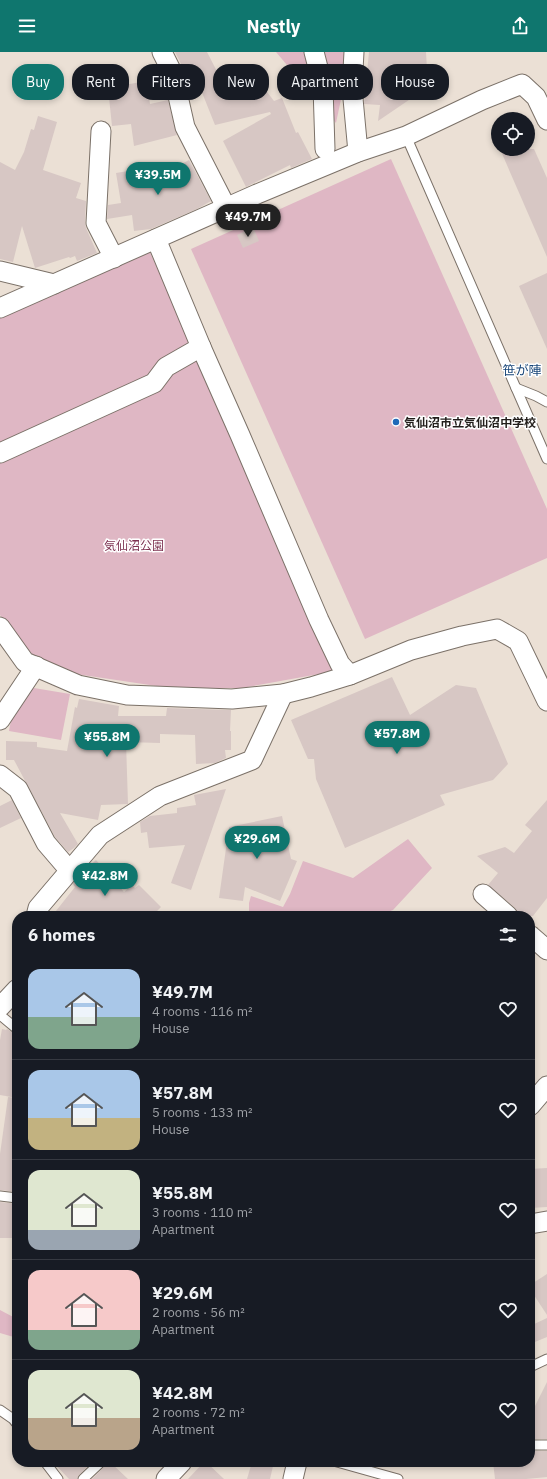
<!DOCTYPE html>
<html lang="en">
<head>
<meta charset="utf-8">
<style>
  :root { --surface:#171b24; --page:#242831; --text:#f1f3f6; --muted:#9ea1a6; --line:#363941; --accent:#0f766e }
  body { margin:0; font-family:"IBM Plex Sans","Noto Sans JP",sans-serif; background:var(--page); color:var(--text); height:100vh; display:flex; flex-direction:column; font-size:15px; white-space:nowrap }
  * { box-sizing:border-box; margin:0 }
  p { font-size:13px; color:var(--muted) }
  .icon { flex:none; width:22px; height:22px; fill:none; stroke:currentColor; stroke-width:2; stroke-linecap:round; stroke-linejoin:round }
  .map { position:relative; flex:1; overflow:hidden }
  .drawer { position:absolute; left:12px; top:859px; width:523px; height:556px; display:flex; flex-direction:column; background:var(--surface); border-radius:16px; box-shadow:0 2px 6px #0003 }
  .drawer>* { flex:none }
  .top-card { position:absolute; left:12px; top:12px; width:523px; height:36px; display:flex; gap:8px }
  .tools { position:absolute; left:491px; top:60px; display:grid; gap:8px }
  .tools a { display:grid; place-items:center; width:44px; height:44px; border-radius:50%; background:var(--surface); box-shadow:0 2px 6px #0003; font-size:20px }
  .price { position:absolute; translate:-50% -34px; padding:0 9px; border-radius:14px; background:var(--accent); color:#fff; font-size:13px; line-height:26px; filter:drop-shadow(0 1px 2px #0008) }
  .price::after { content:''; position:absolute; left:50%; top:24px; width:12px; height:9px; margin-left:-6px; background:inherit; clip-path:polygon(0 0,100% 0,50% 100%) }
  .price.selected { background:#222; color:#fff }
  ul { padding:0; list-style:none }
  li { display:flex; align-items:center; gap:12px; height:100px; padding:0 16px }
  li+li { border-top:1px solid var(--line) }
  li span { display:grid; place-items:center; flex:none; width:112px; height:80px; border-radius:12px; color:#555 }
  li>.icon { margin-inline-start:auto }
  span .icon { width:48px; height:48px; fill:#fffc; stroke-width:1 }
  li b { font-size:17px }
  h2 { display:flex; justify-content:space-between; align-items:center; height:48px; padding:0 16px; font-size:17px }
  .tag { padding:0 14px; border-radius:16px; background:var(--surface); box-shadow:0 2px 6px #0003; font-size:14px; line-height:36px }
  .tag.selected { background:var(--accent); color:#fff }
  header { display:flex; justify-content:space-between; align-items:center; height:52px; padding:0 16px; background:var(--accent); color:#fff; font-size:18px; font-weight:700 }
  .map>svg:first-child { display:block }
  .green { fill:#dfb7c4 }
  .building { fill:#d7c7c4 }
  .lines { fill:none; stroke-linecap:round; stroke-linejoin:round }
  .lane-casing { stroke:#7b7168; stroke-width:11 }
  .street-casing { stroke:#7b7168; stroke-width:21 }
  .lane { stroke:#fff; stroke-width:9 }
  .street { stroke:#fff; stroke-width:19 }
  .poi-dot { fill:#1e69b8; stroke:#fff; stroke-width:1.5 }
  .labels { text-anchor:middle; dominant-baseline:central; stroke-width:3; stroke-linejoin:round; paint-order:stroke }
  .poi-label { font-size:12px; font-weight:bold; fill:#221e1b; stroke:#fff; text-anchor:start }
  .park-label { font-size:12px; fill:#7e3352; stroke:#fff }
  .neighbourhood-label { font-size:13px; fill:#184679; stroke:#fff }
</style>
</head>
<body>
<header><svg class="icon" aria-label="menu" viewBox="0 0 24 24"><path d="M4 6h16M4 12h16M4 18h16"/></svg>Nestly<svg class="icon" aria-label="share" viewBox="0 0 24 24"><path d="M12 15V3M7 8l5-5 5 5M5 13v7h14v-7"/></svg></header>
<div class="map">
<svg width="547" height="1427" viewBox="0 0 547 1427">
  <rect width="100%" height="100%" fill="#ebe0d5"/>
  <g class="green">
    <path d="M276 0H344V33L336 71Z"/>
    <path d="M391 107 547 457V506L365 587 191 197Z"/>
    <path d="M150 200 336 619 242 636H170L76 622 29 602 0 563V266Z"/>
    <path d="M34 636 70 642 61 688 9 679C13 659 15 647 34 636Z"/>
    <path d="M408 787 432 816 393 858 377 864H249V851L251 844 283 855 290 842 303 809 353 826Z"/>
    <path d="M0 1258 17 1267V1286L0 1281Z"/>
  </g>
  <g class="building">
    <path d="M175 0H207L224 33 247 14 274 49 282 46 296 81 298 80 312 107 291 116 290 113 246 135 223 89 271 62 270 60 215 73 201 38 195 40Z"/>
    <path d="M369 0H426L428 35 378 69 380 53 364 52Z"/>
    <path d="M146 29 150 52 168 48 177 83 134 94 131 72 112 74 108 36Z"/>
    <path d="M38 64 57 70 43 118 81 131 76 146 86 149 85 170 86 176 97 201 77 209 75 204 70 206 69 205 35 216 22 174 13 210 0 207V110L15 118 24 100 31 77 34 78Z"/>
    <path d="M500 97H534L547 126V205Z"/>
    <path d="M189 108 211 149 197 157 151 177 134 179 132 163 107 167 108 153 121 151 116 121 146 116 148 130Z"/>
    <path d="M253 175 259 189 243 196 237 183Z"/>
    <path d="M547 221V297L519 234Z"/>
    <path d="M392 625 410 663 456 633 476 636 508 712 493 728 440 743 445 753 345 796 316 727 314 707H308L291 668Z"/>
    <path d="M79 647 119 654 118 664H166L167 656 231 658 230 679H231V698H225L226 706 215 711 196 712 195 683 160 682V691L126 690 128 752 101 753 98 768 60 761 78 792 74 796 68 800 55 785 14 708H6V689L37 690V695L67 699 75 655 77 656Z"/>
    <path d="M226 737 191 838 171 831 185 793 149 796 147 780 141 781 140 770 150 764 177 761V756L196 753 194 743Z"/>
    <path d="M12 748 21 766 0 776V754Z"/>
    <path d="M547 748V846L533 864H519L515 856 488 833 498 821 477 804 505 795 514 801 532 779 525 773Z"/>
    <path d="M282 764 291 807 297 809 280 849 245 835 243 849 219 846 229 775Z"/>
    <path d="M96 808 124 840 132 833 135 836 139 833 161 855 152 864H52L75 835 73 832 85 818Z"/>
    <path d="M2 977 6 978 7 977 17 983V1046L0 1043V988Z"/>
    <path d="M8 1045 17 1046V1140L0 1138V1102Z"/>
    <path d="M547 1116V1155L530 1156V1117Z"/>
    <path d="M0 1150 17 1152V1186H0Z"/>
    <path d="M547 1222V1263L530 1237V1233Z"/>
    <path d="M547 1266V1285L530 1292V1274Z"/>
    <path d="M547 1330V1387H530V1364Z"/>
    <path d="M530 1399H547V1425L526 1427H495L493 1410H530Z"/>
    <path d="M53 1410H92L79 1423 77 1427H69Z"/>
    <path d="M107 1410H110L128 1427H92L105 1414Z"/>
    <path d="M204 1410H206L224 1427H188Z"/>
    <path d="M252 1410H274L270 1427H247Z"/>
  </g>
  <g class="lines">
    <defs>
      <g id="lane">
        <path d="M406 84 547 407"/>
        <path d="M516 336 536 344 547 350"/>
        <path d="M0 963 17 977"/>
        <path d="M0 1144 17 1146"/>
        <path d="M530 1315 547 1307"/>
        <path d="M0 1358 13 1367 17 1372"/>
        <path d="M530 1393H547"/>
        <path d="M45 1410 58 1427"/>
        <path d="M337 1410 398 1427"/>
        <path d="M83 1427 101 1410"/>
      </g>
      <g id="street">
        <path d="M162 0 173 22 185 75 226 155"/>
        <path d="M314 0 323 35 325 97"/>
        <path d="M354 0 352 36 358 100"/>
        <path d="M101 79 96 171 114 206"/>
        <path d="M156 187 201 295 240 383 319 568 340 612 350 623"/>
        <path d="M0 219 54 232"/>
        <path d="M0 256 257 142 358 100 406 84 482 48 522 32 536 45 547 68"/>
        <path d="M0 401 154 331 166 315 201 295"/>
        <path d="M0 575 25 610 78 633 127 643 232 647 283 642 311 635 350 623 411 598 462 584 497 577 518 589 547 649"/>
        <path d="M0 668 36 614"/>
        <path d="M0 723 18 737 46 791 70 819"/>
        <path d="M483 842 508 864"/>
        <path d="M36 864 38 856 100 783 160 744 252 708 283 642"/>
        <path d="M530 883 547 898"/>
        <path d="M0 955 17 937"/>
        <path d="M530 1054 547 1034"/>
        <path d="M530 1172 547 1169"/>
        <path d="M166 1427 182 1410"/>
        <path d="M293 1427 297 1410"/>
      </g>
    </defs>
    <use href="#lane" class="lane-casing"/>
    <use href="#street" class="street-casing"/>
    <use href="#lane" class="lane"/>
    <use href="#street" class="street"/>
  </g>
  <circle class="poi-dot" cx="396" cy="370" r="4"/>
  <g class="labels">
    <g class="poi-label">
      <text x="404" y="370">気仙沼市立気仙沼中学校</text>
    </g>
    <g class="park-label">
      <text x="134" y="493">気仙沼公園</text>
    </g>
    <g class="neighbourhood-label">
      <text x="522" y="318">笹が陣</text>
    </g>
  </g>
</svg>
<div class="tools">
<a><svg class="icon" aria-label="locate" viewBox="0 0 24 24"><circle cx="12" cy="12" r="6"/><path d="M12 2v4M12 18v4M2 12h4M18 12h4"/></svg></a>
</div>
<b class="price" style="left:158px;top:144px">¥39.5M</b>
<b class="price selected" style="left:248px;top:186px">¥49.7M</b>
<b class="price" style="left:397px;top:703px">¥57.8M</b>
<b class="price" style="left:107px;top:706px">¥55.8M</b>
<b class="price" style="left:257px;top:808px">¥29.6M</b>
<b class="price" style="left:105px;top:845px">¥42.8M</b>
<div class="top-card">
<a class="tag selected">Buy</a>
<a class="tag">Rent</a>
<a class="tag">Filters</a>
<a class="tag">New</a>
<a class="tag">Apartment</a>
<a class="tag">House</a>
</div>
<section class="drawer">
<h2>6 homes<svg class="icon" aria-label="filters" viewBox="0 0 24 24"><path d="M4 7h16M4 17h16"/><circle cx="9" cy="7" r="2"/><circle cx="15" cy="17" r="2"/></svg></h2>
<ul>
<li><span style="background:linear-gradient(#a9c7e8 60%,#7fa58c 0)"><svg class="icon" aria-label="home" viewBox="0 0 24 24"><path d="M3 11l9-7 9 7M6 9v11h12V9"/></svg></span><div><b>¥49.7M</b><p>4 rooms · 116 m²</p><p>House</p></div><svg class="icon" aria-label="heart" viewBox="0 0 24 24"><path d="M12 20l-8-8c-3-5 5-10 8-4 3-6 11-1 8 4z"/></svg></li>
<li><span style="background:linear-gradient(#a9c7e8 60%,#c2b280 0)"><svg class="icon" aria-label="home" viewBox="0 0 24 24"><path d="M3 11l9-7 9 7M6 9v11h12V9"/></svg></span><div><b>¥57.8M</b><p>5 rooms · 133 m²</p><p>House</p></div><svg class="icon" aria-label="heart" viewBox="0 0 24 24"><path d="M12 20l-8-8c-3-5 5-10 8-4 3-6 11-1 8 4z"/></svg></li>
<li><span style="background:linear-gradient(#dfe7d0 75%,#9aa5b1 0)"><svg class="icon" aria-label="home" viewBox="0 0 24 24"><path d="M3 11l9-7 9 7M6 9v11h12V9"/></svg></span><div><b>¥55.8M</b><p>3 rooms · 110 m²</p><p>Apartment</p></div><svg class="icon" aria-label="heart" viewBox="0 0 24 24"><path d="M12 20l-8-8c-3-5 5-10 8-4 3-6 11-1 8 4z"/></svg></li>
<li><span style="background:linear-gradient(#f6c9c9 75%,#7fa58c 0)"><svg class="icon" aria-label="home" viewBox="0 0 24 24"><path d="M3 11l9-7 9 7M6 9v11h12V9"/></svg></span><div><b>¥29.6M</b><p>2 rooms · 56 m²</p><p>Apartment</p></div><svg class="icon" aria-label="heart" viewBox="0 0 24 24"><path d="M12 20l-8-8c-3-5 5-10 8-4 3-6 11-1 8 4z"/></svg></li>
<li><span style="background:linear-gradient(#dfe7d0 60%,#b9a48a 0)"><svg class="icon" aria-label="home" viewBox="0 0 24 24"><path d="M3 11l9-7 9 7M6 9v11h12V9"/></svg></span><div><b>¥42.8M</b><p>2 rooms · 72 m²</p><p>Apartment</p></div><svg class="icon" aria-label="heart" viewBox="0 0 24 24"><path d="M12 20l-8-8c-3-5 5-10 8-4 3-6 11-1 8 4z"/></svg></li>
</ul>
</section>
</div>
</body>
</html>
